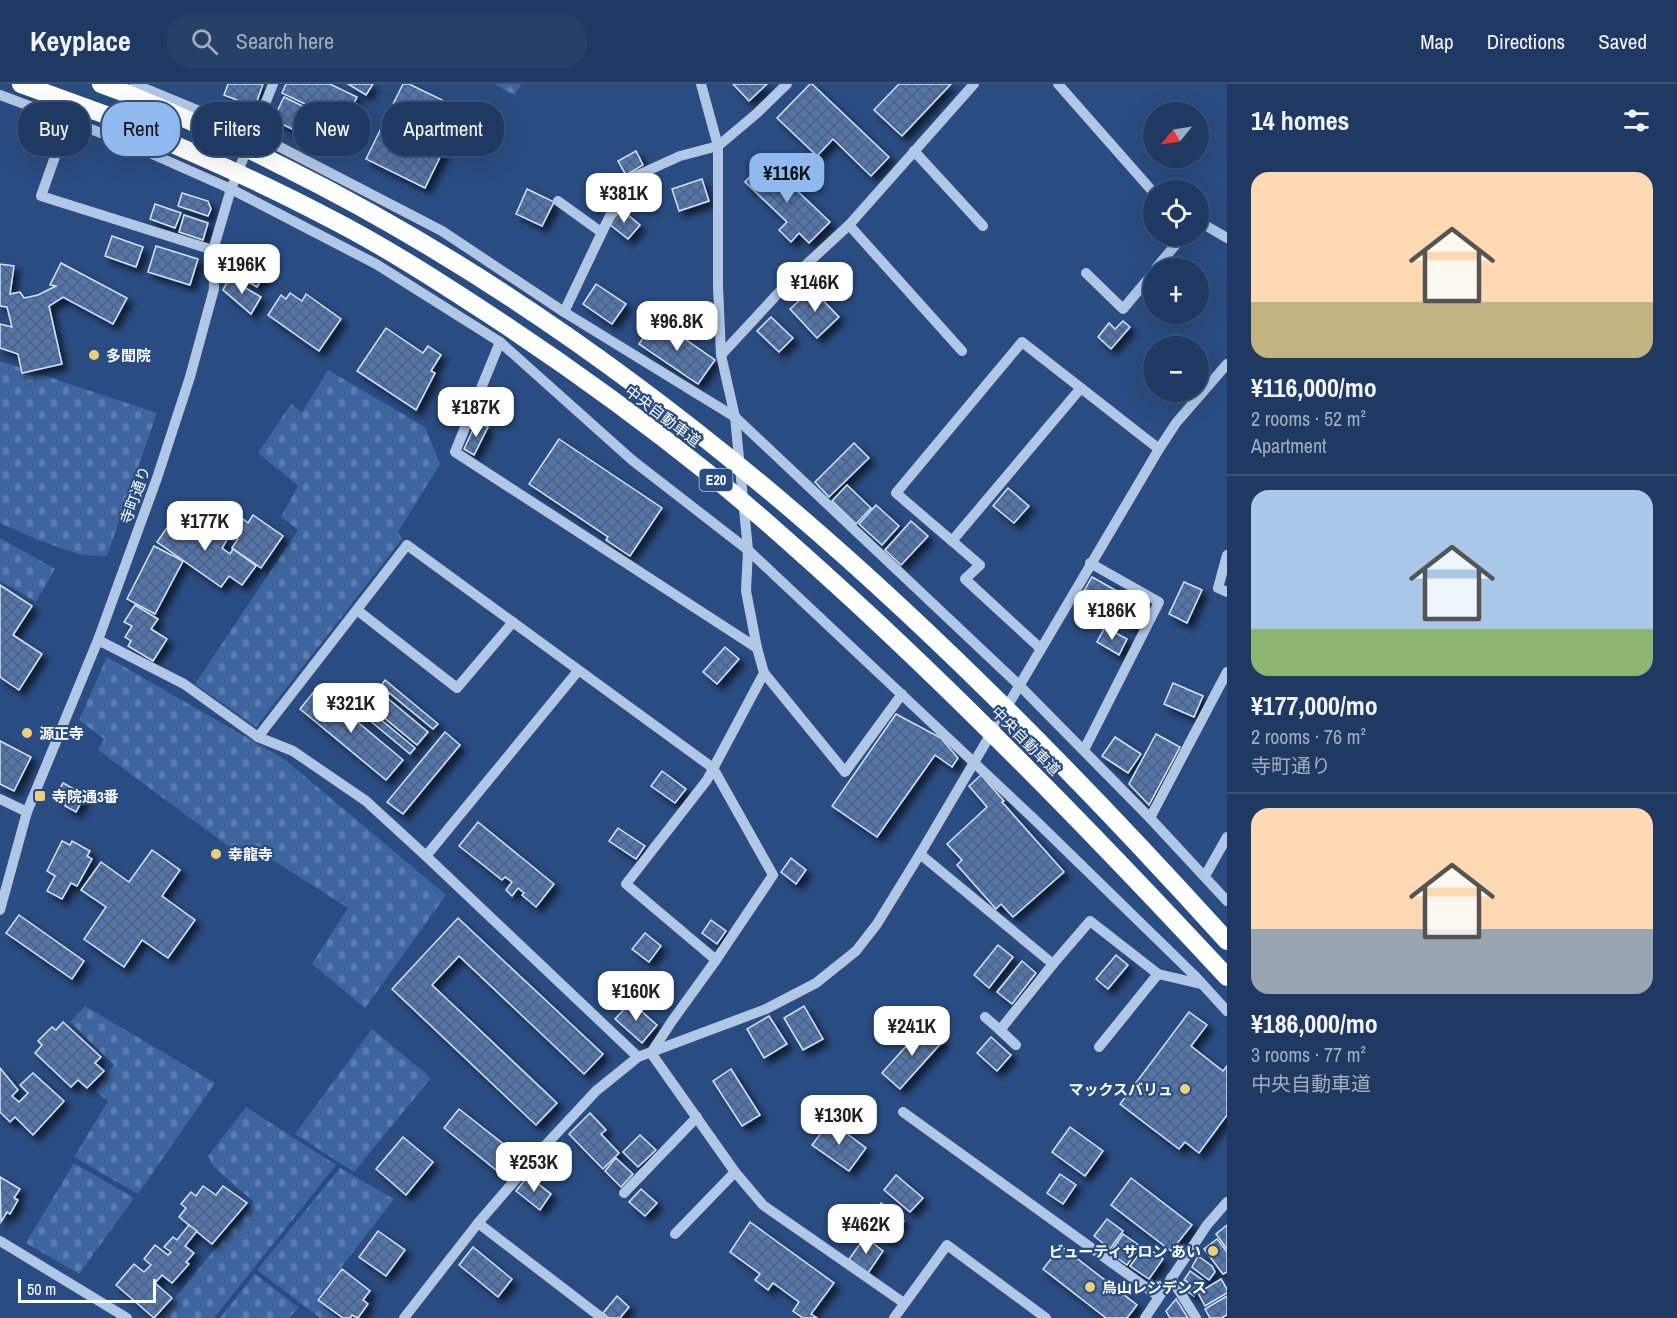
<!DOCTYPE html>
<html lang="en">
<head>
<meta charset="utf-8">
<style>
  :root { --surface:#1f3962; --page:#274068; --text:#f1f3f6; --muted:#a1acbe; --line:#3c5377; --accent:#90b9f0 }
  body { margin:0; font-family:"Archivo Narrow","Noto Sans JP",sans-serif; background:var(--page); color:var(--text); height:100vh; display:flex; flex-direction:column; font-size:22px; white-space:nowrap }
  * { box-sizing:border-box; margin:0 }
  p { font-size:20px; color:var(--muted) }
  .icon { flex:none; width:33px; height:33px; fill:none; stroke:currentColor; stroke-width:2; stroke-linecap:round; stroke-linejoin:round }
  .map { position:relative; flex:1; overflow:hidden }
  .panel { display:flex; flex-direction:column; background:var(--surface); width:450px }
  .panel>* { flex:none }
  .top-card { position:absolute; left:18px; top:18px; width:570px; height:54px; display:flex; gap:12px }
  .needle { width:39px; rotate:240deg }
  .fabs { position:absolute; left:1143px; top:18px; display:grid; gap:12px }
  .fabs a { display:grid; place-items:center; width:66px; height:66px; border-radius:50%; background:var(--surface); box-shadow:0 6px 24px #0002,0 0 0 2px var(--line); font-size:30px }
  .scale { position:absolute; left:18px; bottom:15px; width:138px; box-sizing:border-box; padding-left:6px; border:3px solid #fff; border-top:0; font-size:16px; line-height:21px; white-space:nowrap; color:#fff; -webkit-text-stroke:4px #294c82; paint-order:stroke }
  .price { position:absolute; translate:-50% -51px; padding:0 14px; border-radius:12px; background:#fff; color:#222; font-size:20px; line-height:39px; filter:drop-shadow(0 2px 3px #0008) }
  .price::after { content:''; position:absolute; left:50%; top:36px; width:18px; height:14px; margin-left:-9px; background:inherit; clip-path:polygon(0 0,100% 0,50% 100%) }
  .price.active { background:var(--accent); color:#111 }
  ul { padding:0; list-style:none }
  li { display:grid; align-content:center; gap:12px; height:318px; padding:0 24px }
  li+li { border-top:2px solid var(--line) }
  li span { display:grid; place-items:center; height:186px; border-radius:18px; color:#555 }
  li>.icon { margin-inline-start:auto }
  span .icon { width:108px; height:108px; fill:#fffc; stroke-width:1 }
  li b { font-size:26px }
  h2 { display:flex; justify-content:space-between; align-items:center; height:72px; padding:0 24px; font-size:26px }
  .chip { padding:0 21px; border-radius:24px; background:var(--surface); box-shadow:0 6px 24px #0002,0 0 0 2px var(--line); font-size:21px; line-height:54px }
  .chip.active { background:var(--accent); color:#111 }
  header { display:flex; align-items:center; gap:36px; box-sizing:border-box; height:84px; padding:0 30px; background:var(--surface); border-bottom:2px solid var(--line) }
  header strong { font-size:28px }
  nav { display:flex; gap:33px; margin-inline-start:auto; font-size:21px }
  .search { width:420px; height:54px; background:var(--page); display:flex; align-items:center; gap:15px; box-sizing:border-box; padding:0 21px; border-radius:24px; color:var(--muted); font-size:22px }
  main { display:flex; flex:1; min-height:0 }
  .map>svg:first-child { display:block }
  .cemetery { fill:url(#cemetery-stones) }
  .building { fill:url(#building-cross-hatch); stroke:#d5e2f5; stroke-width:1.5; filter:url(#shadow) }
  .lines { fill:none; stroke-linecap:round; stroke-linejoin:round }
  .minor { stroke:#b2c7e6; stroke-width:10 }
  .highway { stroke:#fff; stroke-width:18 }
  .highway-bridge { stroke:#fff; stroke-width:18 }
  .poi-dot { fill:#edd179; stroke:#294c82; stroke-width:2 }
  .labels { text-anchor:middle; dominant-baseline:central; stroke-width:4.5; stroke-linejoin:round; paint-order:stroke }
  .shield { fill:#294c82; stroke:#bfc9da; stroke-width:1.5 }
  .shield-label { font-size:14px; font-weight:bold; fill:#fff }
  .poi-label { font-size:15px; font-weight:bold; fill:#fff; stroke:#294c82; text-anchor:start }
  .street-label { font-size:15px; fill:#fff; stroke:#294c82 }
</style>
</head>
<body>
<header>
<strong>Keyplace</strong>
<div class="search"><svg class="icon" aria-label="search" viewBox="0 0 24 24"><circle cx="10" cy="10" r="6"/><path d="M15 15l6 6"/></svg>Search here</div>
<nav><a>Map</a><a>Directions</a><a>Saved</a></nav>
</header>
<main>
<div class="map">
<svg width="1227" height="1234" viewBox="0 0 1227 1234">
  <defs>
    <pattern id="cemetery-stones" width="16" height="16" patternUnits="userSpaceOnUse" patternTransform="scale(1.5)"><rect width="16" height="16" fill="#3e659f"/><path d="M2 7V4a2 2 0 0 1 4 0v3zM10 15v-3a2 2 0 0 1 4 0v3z" fill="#5b7cad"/></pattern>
    <pattern id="building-cross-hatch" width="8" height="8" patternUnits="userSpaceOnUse" patternTransform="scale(1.5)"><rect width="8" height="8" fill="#5275aa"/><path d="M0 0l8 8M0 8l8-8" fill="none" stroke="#4f607b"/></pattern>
    <filter id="shadow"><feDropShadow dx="5.5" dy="5.5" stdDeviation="3" flood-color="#0009"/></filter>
  </defs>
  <rect width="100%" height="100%" fill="#294c82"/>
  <g class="cemetery">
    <path d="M494 0H521L515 11Z"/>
    <path d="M0 277 157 329 107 472 81 471 38 456 0 439Z"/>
    <path d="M328 286 425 343 440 380 398 448 402 455 256 643 195 600 298 446 281 433 298 402 258 369 291 320 302 328Z"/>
    <path d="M0 454 55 485 36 518 0 497Z"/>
    <path d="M107 573 284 675 446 811 365 924 312 880 348 824 254 764 247 776 98 666 104 655 79 636Z"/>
    <path d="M85 922 215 999 138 1110 74 1073 108 1017 95 1007 114 981 70 938Z"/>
    <path d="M372 945 431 994 354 1088 295 1050Z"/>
    <path d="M246 1023 336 1081 214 1234H158L254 1118 214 1083 208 1072Z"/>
    <path d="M74 1079 134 1114 79 1190 26 1159Z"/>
    <path d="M340 1084 394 1115 316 1216 338 1234H320L257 1186Z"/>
    <path d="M255 1190 298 1223 290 1234H220Z"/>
  </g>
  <g class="building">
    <path d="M228 0H263L255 23 224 11Z"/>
    <path d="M286 0H330L357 13 344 39 282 9Z"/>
    <path d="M348 0H373L366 11Z"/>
    <path d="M403 0H409L463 26 425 104 366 75Z"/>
    <path d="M733 0H767L749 17Z"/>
    <path d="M810 0H812L889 73 871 92 833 55 817 72 777 34Z"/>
    <path d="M899 0H951L902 52 874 26Z"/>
    <path d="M284 13 337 39 326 61 273 36Z"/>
    <path d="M636 67 643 81 626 91 618 77Z"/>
    <path d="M765 76 830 138 809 159 799 149 791 158 779 146 787 138 745 98Z"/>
    <path d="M702 95 709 117 679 127 672 105Z"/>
    <path d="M527 105 554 118 542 142 516 130Z"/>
    <path d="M182 109 208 117 211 125 208 132 178 122Z"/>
    <path d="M155 120 181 129 175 144 150 135Z"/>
    <path d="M621 125 640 141 628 155 609 140Z"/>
    <path d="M184 131 208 139 203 156 179 148Z"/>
    <path d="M112 152 143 163 136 183 105 172Z"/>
    <path d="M156 162 198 175 190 201 148 188Z"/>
    <path d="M235 169 267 187 257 203 226 185Z"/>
    <path d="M61 179 127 214 113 240 63 213 49 222 62 280 22 289 18 270 0 264V240L12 243 7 223 0 222V180L14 182 10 210 20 208 24 214 38 211 56 202 50 201Z"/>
    <path d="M229 194 261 213 251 230 223 206Z"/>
    <path d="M596 200 626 220 612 240 583 220Z"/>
    <path d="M812 205 839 233 817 254 790 225Z"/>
    <path d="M290 209 302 217 306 210 341 235 319 267 268 231 281 211 286 215Z"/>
    <path d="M771 233 793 254 779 268 757 247Z"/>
    <path d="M656 235 715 276 698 300 639 260Z"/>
    <path d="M1123 237 1130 243 1111 265 1098 253 1109 239 1115 245Z"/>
    <path d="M386 244 423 269 428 262 441 271 431 287 435 289 416 326 357 287Z"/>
    <path d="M477 337 488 343 474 371 464 365Z"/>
    <path d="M559 355 662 424 630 472 606 456 608 453 529 400Z"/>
    <path d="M854 359 869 374 829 413 815 398Z"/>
    <path d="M847 401 871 424 856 440 832 417Z"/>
    <path d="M1008 404 1029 422 1014 439 993 422Z"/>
    <path d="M876 421 899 442 882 461 859 440Z"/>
    <path d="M178 428 196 440 193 444 208 454 213 446 227 456 222 464 230 470 233 465 256 482 242 501 229 492 221 503 157 458Z"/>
    <path d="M253 431 283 452 261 484 232 464 238 455 232 451 243 435 248 439Z"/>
    <path d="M911 437 928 452 901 481 885 466Z"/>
    <path d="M154 462 183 477 155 530 127 515Z"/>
    <path d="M1092 493 1117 507 1106 528 1080 514Z"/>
    <path d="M1184 498 1202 506 1187 539 1169 530Z"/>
    <path d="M0 501 32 522 13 551 42 570 19 606 0 593Z"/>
    <path d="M1121 508 1146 522 1135 544 1109 530Z"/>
    <path d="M135 521 158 535 151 545 167 555 153 577 128 562 131 557 125 553 132 542 124 538Z"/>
    <path d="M1105 543 1127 555 1119 571 1097 558Z"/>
    <path d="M725 563 739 575 717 600 703 588Z"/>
    <path d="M385 596 438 640 433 645 381 602Z"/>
    <path d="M1173 599 1203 612 1194 633 1164 620Z"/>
    <path d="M317 604 403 676 386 696 300 625Z"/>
    <path d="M380 608 428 648 417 661 370 622Z"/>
    <path d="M361 619 415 664 410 670 356 625Z"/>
    <path d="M896 630 941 654 958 674 952 683 935 671 877 753 832 722Z"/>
    <path d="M445 648 460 661 403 730 387 718Z"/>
    <path d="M1156 650 1180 663 1149 721 1129 700Z"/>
    <path d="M1115 653 1141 670 1128 689 1102 672Z"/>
    <path d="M0 657 31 673 14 707 0 700Z"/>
    <path d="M662 687 686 705 675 719 651 702Z"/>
    <path d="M981 691 1004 717 1002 718 1064 788 1013 833 1001 820 996 825 957 781 962 776 947 760 987 723 969 702Z"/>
    <path d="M63 699 85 711 76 728 65 722 67 718 56 712Z"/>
    <path d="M478 738 554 800 536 823 522 811 524 809 518 804 512 812 506 806 512 798 505 793 502 796 459 762Z"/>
    <path d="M618 744 645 762 636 775 609 757Z"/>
    <path d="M62 757 70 761 72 757 90 767 87 772 92 775 77 802 71 799 62 815 47 807 55 792 47 787Z"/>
    <path d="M152 766 180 786 162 812 195 836 168 874 142 856 124 883 84 855 106 823 81 806 101 778 129 798Z"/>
    <path d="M791 774 806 786 796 800 781 788Z"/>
    <path d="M19 831 84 877 72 895 6 849Z"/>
    <path d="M458 834 603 970 584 990 459 872 432 901 557 1019 536 1041 392 905Z"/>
    <path d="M711 836 726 847 717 860 702 849Z"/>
    <path d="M645 849 661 862 649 878 632 865Z"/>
    <path d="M998 861 1013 873 989 904 974 891Z"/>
    <path d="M1116 871 1128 881 1108 905 1096 895Z"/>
    <path d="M1022 877 1036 889 1012 920 997 908Z"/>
    <path d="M631 918 657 941 642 959 615 935Z"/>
    <path d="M804 922 823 955 803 966 784 934Z"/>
    <path d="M1189 928 1207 941 1191 962 1223 987 1227 982V1031L1199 1069 1185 1058 1179 1065 1120 1020Z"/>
    <path d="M769 932 787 960 764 974 747 945Z"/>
    <path d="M63 938 101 973 95 979 104 987 87 1004 78 996 71 1003 35 969 42 961 38 957 52 943 56 946Z"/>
    <path d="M925 941 943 957 900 1005 882 989Z"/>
    <path d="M991 953 1011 971 997 987 977 969Z"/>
    <path d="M0 984 18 1006 12 1012 19 1018 28 1009 20 1001 33 989 64 1017 33 1051 15 1033 10 1038 0 1028Z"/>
    <path d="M731 985 760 1031 742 1042 713 997Z"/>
    <path d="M459 1025 511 1066 496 1086 444 1044Z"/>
    <path d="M590 1029 606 1046 601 1050 619 1069 603 1085 569 1050Z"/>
    <path d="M830 1037 866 1064 849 1087 812 1061Z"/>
    <path d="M1070 1043 1103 1067 1085 1092 1052 1068Z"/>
    <path d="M640 1051 656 1066 638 1083 623 1068Z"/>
    <path d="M403 1053 433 1078 406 1111 376 1085Z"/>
    <path d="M616 1074 633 1090 621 1103 605 1087Z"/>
    <path d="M1060 1090 1076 1101 1063 1120 1047 1109Z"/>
    <path d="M896 1091 923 1114 910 1128 884 1106Z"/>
    <path d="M528 1092 551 1110 540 1126 516 1107Z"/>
    <path d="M0 1093 20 1105 14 1114 18 1116 10 1130 7 1128 1 1138Z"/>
    <path d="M1131 1094 1192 1141 1171 1167 1111 1121Z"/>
    <path d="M203 1102 216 1111 223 1102 247 1119 212 1160 179 1133 186 1124 181 1120 191 1108 196 1112Z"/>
    <path d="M641 1105 657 1119 645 1132 629 1118Z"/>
    <path d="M881 1119 904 1137 889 1158 866 1140Z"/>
    <path d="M1107 1135 1123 1147 1110 1165 1094 1152Z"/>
    <path d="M750 1138 834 1199 811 1230 817 1234H803L793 1227 799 1218 773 1199 768 1206 755 1196 760 1190 730 1168Z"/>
    <path d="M189 1141 197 1147 185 1162 194 1169 186 1178 189 1180 172 1199 162 1191 155 1199 172 1214 154 1234 116 1201 134 1180 144 1188 151 1181 144 1175 155 1161 168 1171 171 1168 164 1163 173 1153 177 1156Z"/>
    <path d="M1227 1141V1165L1216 1150Z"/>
    <path d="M378 1147 405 1166 386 1192 359 1173Z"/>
    <path d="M1123 1150 1140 1162 1127 1181 1110 1169Z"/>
    <path d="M865 1153 883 1167 868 1189 849 1175Z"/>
    <path d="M1217 1155 1227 1168V1188L1223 1190 1204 1165Z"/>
    <path d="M1061 1162 1137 1221 1127 1234H1106L1043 1185Z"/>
    <path d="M1145 1162 1163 1175 1149 1195 1130 1182Z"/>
    <path d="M473 1163 512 1195 498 1213 459 1181Z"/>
    <path d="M1198 1172 1212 1182 1215 1188 1209 1196 1192 1183Z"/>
    <path d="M342 1185 370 1207 363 1216 368 1220 358 1234 352 1231 350 1234H343L318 1216Z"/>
    <path d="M1190 1187 1204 1197 1194 1212 1184 1205 1189 1199 1184 1196Z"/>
    <path d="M1221 1195 1227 1205V1209L1205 1222 1198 1209Z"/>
    <path d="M617 1212 629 1223 620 1234H609L603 1229Z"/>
    <path d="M1227 1212V1231L1221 1234H1210L1205 1225Z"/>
    <path d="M1176 1215 1188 1234H1170L1166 1227Z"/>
  </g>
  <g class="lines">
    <g class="minor">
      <path d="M134 0 253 49 442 147 564 228 735 333 1019 601 1150 734 1227 817"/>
      <path d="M701 0 718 62V202L721 271 735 333 748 466 746 507 757 564 764 589 707 696 626 800 716 876"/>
      <path d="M1058 0 1154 109"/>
      <path d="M0 11 125 58 231 105 376 180 500 258 632 376 748 466 1034 735 1194 891 1227 927"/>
      <path d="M68 36 41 112 213 166"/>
      <path d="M914 67 983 142"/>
      <path d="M558 117 601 148"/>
      <path d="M1198 137 1227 154"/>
      <path d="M849 141 962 267"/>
      <path d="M1156 184 1183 152"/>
      <path d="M1086 189 1123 225 1154 188"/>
      <path d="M564 228 627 96 680 72 718 62 756 30 787 0"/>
      <path d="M500 258 455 368 757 564"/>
      <path d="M721 271 796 190 849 141 974 0"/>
      <path d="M952 457 1081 304"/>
      <path d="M1227 471 1218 504 1227 508"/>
      <path d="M357 526 457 604 513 538"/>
      <path d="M98 556 184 600 258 653 293 667 366 717 426 772 638 973"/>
      <path d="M1040 564 965 495 980 481 896 409 1022 258 1159 365"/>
      <path d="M764 589 845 688 902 610"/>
      <path d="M258 653 407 461 713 684 773 791 716 876 672 937 651 969 735 1088 763 1121 904 1219"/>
      <path d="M1084 666 1159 518 1090 479"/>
      <path d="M0 715 27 728"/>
      <path d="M1150 734 1227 588"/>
      <path d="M920 770 1053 880 1090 837 1158 890 1201 900"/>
      <path d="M426 772 578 587"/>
      <path d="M1205 792 1227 753"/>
      <path d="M0 826 27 728 98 556 157 394 190 293 214 205 213 166 231 105 273 0"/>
      <path d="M985 933 1000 946"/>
      <path d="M1016 961 1000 946 1053 880"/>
      <path d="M1099 963 1158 890"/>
      <path d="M903 1028 1158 1212"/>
      <path d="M624 1109 697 1033"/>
      <path d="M478 1139 602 1234"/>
      <path d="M675 1150 735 1088"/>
      <path d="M0 1157 127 1234"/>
      <path d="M1171 1194 1196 1234"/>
      <path d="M404 1234 478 1139 542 1065 596 1007 638 973 766 925 816 899 856 867 877 840 920 770 1159 365 1176 339 1227 280"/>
      <path d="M894 1234 947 1161 1046 1234"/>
      <path d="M1145 1234 1207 1141 1227 1118"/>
    </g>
    <path class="highway" d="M21 0 106 31"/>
    <g class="highway-bridge">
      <path d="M101 0C163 22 224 53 284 83 652 266 953 554 1227 857"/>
      <path d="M106 31C180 63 255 95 327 133 382 161 435 195 487 229 565 280 641 335 713 393 765 435 815 481 864 526 990 643 1110 767 1227 893"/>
    </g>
  </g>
  <g class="poi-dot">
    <circle cx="94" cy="271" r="6"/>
    <circle cx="27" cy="649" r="6"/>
    <rect x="34" y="706" width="12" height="12" rx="3"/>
    <circle cx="216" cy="770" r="6"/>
    <circle cx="1185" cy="1005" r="6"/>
    <circle cx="1213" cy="1167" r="6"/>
    <circle cx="1090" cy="1203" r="6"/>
  </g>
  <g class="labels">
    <rect class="shield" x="699.5" y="385" width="33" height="22" rx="4.5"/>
    <g class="shield-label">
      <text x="716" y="396">E20</text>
    </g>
    <g class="poi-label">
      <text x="106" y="271">多聞院</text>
      <text x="39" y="649">源正寺</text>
      <text x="52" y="712">寺院通3番</text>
      <text x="228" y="770">幸龍寺</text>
      <text x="1173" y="1005" text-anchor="end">マックスバリュ</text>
      <text x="1201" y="1167" text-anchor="end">ビューティサロン あい</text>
      <text x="1102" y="1203">烏山レジデンス</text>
    </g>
    <g class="street-label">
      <text transform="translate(663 332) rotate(37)">中央自動車道</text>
      <text transform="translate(135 411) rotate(-70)">寺町通り</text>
      <text transform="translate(1026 657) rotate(45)">中央自動車道</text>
    </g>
  </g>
</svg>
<div class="fabs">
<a><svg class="needle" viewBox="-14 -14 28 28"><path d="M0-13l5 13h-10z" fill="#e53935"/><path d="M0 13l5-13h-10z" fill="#a1acbe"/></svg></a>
<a><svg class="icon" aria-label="locate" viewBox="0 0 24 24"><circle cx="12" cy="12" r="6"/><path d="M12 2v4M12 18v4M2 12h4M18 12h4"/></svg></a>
<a>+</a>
<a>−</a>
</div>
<div class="scale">50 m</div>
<b class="price active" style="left:787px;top:120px">¥116K</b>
<b class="price" style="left:624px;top:140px">¥381K</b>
<b class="price" style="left:242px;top:211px">¥196K</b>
<b class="price" style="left:815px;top:229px">¥146K</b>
<b class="price" style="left:677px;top:268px">¥96.8K</b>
<b class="price" style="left:476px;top:354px">¥187K</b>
<b class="price" style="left:205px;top:468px">¥177K</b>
<b class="price" style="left:1112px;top:557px">¥186K</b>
<b class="price" style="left:351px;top:650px">¥321K</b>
<b class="price" style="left:636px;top:938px">¥160K</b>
<b class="price" style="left:912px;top:973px">¥241K</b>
<b class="price" style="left:839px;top:1062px">¥130K</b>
<b class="price" style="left:534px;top:1109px">¥253K</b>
<b class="price" style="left:866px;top:1171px">¥462K</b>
<div class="top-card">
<a class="chip">Buy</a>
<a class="chip active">Rent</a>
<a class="chip">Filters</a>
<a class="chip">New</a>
<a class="chip">Apartment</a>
</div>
</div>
<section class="panel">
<h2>14 homes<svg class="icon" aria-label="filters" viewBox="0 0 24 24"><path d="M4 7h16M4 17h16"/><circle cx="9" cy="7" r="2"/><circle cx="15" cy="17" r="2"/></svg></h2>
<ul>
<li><span style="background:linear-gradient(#ffd9b3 70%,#c2b280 0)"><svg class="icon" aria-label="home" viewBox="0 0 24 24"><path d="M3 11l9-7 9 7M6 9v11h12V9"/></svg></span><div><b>¥116,000/mo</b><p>2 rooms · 52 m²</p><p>Apartment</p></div></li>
<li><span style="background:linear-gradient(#a9c7e8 75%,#8fb573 0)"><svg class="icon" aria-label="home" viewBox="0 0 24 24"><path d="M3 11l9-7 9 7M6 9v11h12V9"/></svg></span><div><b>¥177,000/mo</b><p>2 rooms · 76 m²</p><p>寺町通り</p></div></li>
<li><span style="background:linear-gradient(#ffd9b3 65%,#9aa5b1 0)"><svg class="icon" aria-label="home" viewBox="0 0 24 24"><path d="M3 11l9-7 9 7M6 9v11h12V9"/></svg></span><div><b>¥186,000/mo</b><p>3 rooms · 77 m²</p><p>中央自動車道</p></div></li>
</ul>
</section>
</main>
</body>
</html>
